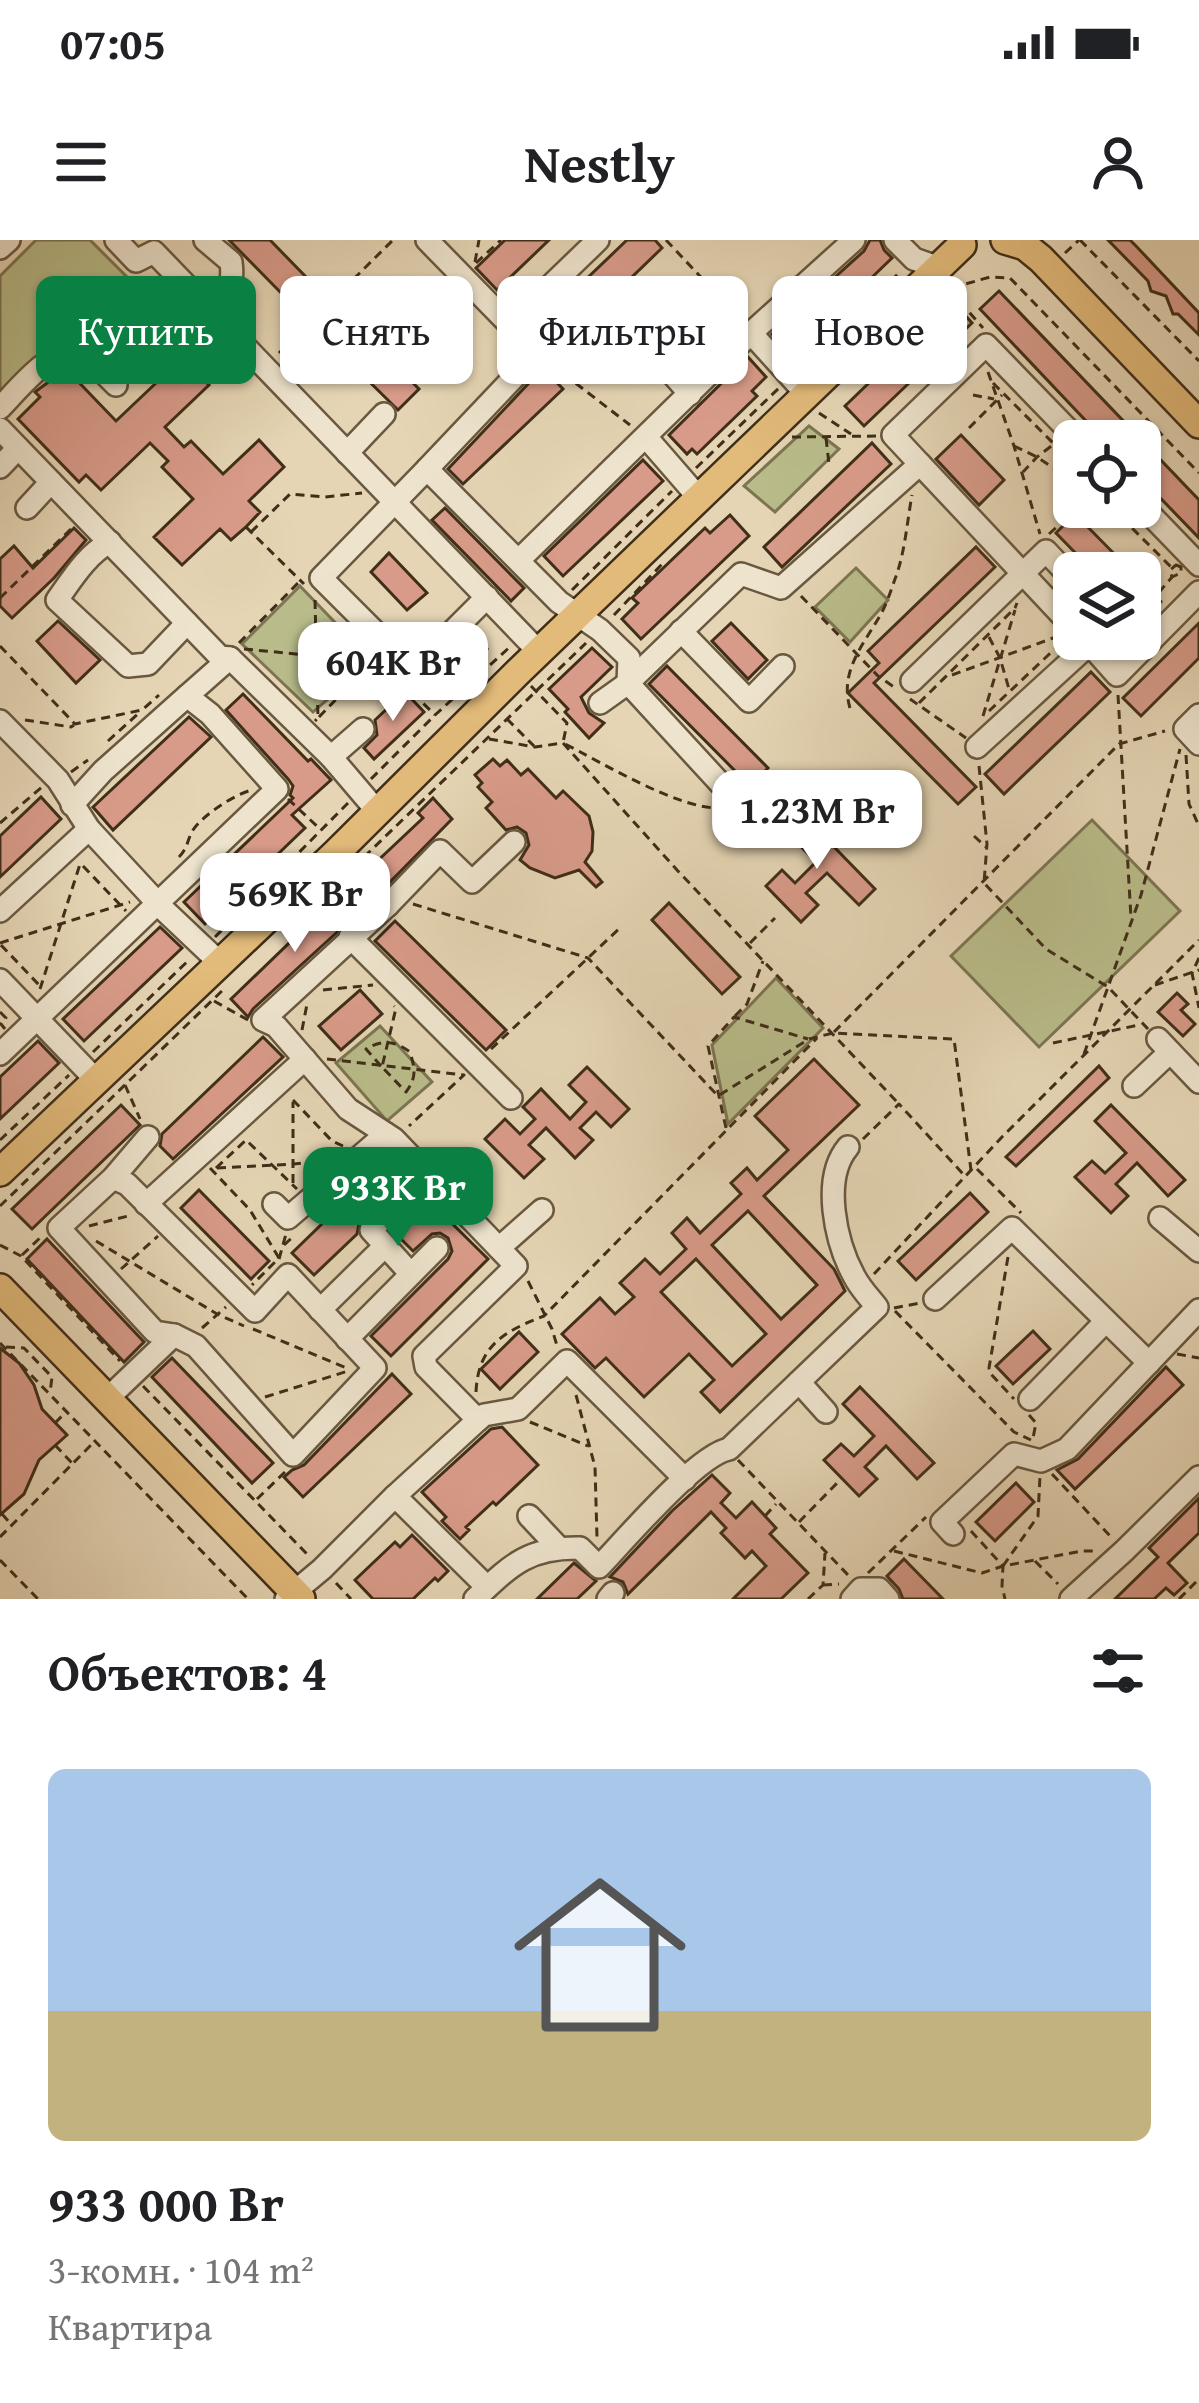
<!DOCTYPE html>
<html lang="ru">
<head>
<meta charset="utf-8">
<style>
  :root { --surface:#fff; --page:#f2f2f2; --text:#202124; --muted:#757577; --line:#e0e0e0; --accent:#0b8043 }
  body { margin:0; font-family:"Gentium Book Plus",serif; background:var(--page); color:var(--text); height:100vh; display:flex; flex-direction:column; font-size:45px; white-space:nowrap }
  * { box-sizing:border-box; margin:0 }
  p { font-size:39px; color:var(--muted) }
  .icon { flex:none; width:66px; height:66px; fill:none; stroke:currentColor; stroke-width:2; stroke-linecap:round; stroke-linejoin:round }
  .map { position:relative; height:1359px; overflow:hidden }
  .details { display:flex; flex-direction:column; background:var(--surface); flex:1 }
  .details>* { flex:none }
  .banner { position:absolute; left:36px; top:36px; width:1128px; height:108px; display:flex; gap:24px }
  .controls { position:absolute; left:1053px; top:180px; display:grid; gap:24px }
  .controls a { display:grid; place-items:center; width:108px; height:108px; border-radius:18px; background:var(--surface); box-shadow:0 3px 9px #0004; font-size:60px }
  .price { position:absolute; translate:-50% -102px; padding:0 27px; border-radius:24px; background:#fff; color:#222; font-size:39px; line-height:78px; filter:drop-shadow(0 3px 6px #0008) }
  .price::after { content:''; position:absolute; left:50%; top:72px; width:36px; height:27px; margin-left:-18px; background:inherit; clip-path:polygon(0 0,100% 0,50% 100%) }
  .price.on { background:var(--accent); color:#fff }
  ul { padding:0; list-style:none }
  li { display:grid; align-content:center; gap:24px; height:636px; padding:0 48px }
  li+li { border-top:3px solid var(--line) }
  li span { display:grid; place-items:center; height:372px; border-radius:18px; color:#555 }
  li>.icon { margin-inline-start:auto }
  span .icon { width:216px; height:216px; fill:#fffc; stroke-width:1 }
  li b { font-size:51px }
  h2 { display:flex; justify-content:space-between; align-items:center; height:144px; padding:0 48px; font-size:51px }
  .pill { padding:0 42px; border-radius:18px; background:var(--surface); box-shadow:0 3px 9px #0004; font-size:42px; line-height:108px }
  .pill.on { background:var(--accent); color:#fff }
  .status { display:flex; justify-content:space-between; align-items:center; height:84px; padding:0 60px; background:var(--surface); direction:ltr }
  .status svg { height:33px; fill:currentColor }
  header { display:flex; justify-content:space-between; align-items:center; height:156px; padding:0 48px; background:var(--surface); font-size:54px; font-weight:800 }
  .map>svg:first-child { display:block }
  .green { fill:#b9bc8a; stroke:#7c7552; stroke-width:3 }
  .building { fill:#d89b89; stroke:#402e19; stroke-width:3; fill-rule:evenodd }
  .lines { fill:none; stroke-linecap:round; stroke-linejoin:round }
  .minor-casing { stroke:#695840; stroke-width:26 }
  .major-casing { stroke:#402e19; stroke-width:32 }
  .path { stroke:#402e19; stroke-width:3; stroke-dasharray:9 6; stroke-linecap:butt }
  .minor { stroke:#eee4ce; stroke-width:21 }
  .major { stroke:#e2ba7a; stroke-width:27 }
</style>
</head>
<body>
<div class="status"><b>07:05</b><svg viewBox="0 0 49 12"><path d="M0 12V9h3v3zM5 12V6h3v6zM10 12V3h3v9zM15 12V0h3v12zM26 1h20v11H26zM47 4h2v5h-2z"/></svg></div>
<header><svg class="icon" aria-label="menu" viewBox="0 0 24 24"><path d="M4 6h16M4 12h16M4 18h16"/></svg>Nestly<svg class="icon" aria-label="person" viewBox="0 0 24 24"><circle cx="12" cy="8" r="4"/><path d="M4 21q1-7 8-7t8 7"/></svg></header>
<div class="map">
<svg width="1199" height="1359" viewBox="0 0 1199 1359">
  <rect width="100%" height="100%" fill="#e5d5b4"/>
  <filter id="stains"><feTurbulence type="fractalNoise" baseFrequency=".00167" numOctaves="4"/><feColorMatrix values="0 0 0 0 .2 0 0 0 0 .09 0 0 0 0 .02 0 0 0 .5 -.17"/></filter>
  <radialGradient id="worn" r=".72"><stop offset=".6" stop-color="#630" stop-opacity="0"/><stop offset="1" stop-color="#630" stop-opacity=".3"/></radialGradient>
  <g class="green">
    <path d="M36 0H90L126 36 0 162V36Z"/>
    <path d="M809 186 839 209 775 272 744 246Z"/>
    <path d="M856 328 888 360 850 402 815 367Z"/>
    <path d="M300 346 372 421 313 472 242 404Z"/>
    <path d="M1092 580 1180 671 1039 807 951 716Z"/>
    <path d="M776 738 823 788 728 884 712 805Z"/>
    <path d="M380 786 432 842 387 881 336 823Z"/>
  </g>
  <g class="building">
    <path d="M229 0H270L306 37 285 57Z"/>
    <path d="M505 0H549L497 50 476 28Z"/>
    <path d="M627 0H655L662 8 552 114 548 104 534 89Z"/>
    <path d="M880 0 884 10 892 18 791 115 772 94 864 11 870 0Z"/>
    <path d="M1108 0H1130L1137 7 1199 73V95L1178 74H1173L1166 56 1151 51 1148 41Z"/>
    <path d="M999 51 1199 260V298L1140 237V201H1105L980 69Z"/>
    <path d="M141 54 205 121 195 131 209 145 165 187 184 207 191 201 223 234 259 200 284 227 249 261 260 272 246 287 231 300 220 289 182 325 154 297 193 259 162 227 168 221 150 203 101 250 86 235 79 242 18 179 40 157 35 152 66 129 116 181 156 143 125 111 120 116 99 94Z"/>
    <path d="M953 62 972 83 864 186 845 166Z"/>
    <path d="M341 71 419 149 398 170 320 93Z"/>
    <path d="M748 117 766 137 752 151 757 156 697 214 692 209 687 214 669 195Z"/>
    <path d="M543 128 563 149 463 244 448 229Z"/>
    <path d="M961 195 1004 240 979 265 936 219Z"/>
    <path d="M872 203 891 224 782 327 764 307Z"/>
    <path d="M643 220 663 241 563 336 544 316Z"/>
    <path d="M445 268 524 348 511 361 432 280Z"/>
    <path d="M1075 274 1133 333H1095L1056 293Z"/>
    <path d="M730 275 749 296 641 399 622 379 638 363 632 358 705 288 710 293Z"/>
    <path d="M74 288 86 300 54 338 12 378 0 366V319L14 306 33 328Z"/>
    <path d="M976 307 995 327 874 443 976 547 958 564 848 453 879 423 868 411Z"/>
    <path d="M389 313 427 353 407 370 371 332Z"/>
    <path d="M58 381 100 420 76 443 37 401Z"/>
    <path d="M731 383 767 420 748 439 712 401Z"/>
    <path d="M1199 383V418L1141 476 1123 458Z"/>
    <path d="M472 393 487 409 442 453 423 434 453 405 464 401Z"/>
    <path d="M592 408 612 427 581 457 589 473 604 483 589 498 565 472 568 469 549 449Z"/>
    <path d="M667 426 768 528 750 546 649 444Z"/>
    <path d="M1091 432 1110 452 1004 554 985 534Z"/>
    <path d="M405 452 424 472 374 519 364 508 377 495 375 480Z"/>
    <path d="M243 454 308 521 311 519 331 540 292 575 305 588 205 684 184 662 293 558 290 555 293 546 288 539 226 470Z"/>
    <path d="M189 477 211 497 113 590 93 567Z"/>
    <path d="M493 519 500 526 507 520 521 535 528 529 556 558 563 551 589 576 593 592 592 611 585 622 602 642 596 647 579 630 555 638 530 628 520 620 529 605 526 593 517 587 506 590 486 568 492 562 478 547 482 543 475 535Z"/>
    <path d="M41 557 61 579 0 637V596Z"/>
    <path d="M433 558 452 579 388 644 371 627 423 578 418 573Z"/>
    <path d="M802 574 875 649 859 665 827 633 806 653 818 665 801 682 766 646 782 630 795 643 816 622 785 590Z"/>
    <path d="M339 655 357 674 253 769 248 777 231 759Z"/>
    <path d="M669 663 740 737 722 754 652 680Z"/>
    <path d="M395 681 506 790 486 810 375 701Z"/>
    <path d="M160 687 182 708 84 801 63 779Z"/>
    <path d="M360 750 382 774 341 810 319 786Z"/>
    <path d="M1177 753 1188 764 1181 770 1195 784 1183 796 1158 772Z"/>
    <path d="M263 797 283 817 173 919 160 906 162 894Z"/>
    <path d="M38 801 59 823 0 879V837Z"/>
    <path d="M814 819 859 865 764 956 834 1029 845 1051 720 1172 701 1152 714 1140 689 1114 644 1157 606 1118 595 1128 562 1094 600 1058 615 1074 634 1057 620 1043 645 1019 660 1034 686 1009 672 993 687 978 700 993 741 954 731 943 747 928 757 940 788 910 755 876ZM748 971 817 1045 781 1079 712 1005ZM696 1019 766 1094 732 1126 661 1052Z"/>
    <path d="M1099 826 1109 838 1016 926 1006 917Z"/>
    <path d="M587 827 629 869 611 887 596 872 580 888 593 900 575 918 546 888 529 905 544 919 524 938 485 899 505 879 520 894 535 879 523 867 541 849 570 879 586 862 569 845Z"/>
    <path d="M121 865 140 885 32 989 12 969Z"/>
    <path d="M1111 865 1185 940 1168 956 1137 923 1116 944 1128 956 1111 973 1075 937 1092 921 1105 933 1126 913 1095 881Z"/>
    <path d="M391 917 412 940 410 942 488 1019 391 1116 371 1096 448 1019 452 1011 448 998 440 993 432 994 413 1011 392 990 408 972V962L399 953 391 952 383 956 360 979 357 994 314 1035 292 1013Z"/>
    <path d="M199 950 269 1021 251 1039 181 968Z"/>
    <path d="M970 953 988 972 916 1040 898 1021Z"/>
    <path d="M47 999 144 1102 124 1122 27 1019Z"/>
    <path d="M1033 1091 1050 1109 1013 1144 996 1126Z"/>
    <path d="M519 1092 538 1112 500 1149 481 1129Z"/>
    <path d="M0 1108 19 1123 34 1145 42 1169 67 1195 39 1220 24 1254 0 1275Z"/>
    <path d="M172 1118 273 1223 252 1243 152 1137Z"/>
    <path d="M1166 1127 1183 1145 1075 1249 1057 1230 1078 1219Z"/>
    <path d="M392 1134 411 1154 303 1257 284 1237 292 1230 304 1225Z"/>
    <path d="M860 1147 934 1223 917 1239 886 1206 865 1227 877 1239 859 1256 824 1220 841 1204 854 1216 874 1196 843 1164Z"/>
    <path d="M502 1187 538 1225 496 1265 493 1262 466 1287 469 1290 460 1299 442 1281 446 1277 422 1252 491 1189Z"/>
    <path d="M712 1235 730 1253 721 1263 736 1278 752 1262 776 1288 770 1294 808 1333 781 1359H733L766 1326 752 1311 745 1318 721 1293 726 1288 711 1272 628 1354 623 1342 610 1337 672 1271Z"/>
    <path d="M1016 1243 1034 1262 995 1301 976 1282Z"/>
    <path d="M1199 1258V1293L1168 1323 1187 1343 1174 1355 1166 1348 1154 1359H1115L1158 1317 1149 1308Z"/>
    <path d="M412 1295 448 1331 438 1341 435 1338 413 1359H373L355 1340 395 1302 400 1307Z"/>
    <path d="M904 1319 943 1359H903L899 1349 887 1336Z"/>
    <path d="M574 1323 596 1341 577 1359H537Z"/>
  </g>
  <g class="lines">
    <defs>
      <g id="minor">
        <path d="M116 0 136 21 154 12 539 412"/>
        <path d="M205 0 231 22C234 43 228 61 212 75"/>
        <path d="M427 0 510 85"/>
        <path d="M895 0 914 19 937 27"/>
        <path d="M0 8 9 0"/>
        <path d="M751 93 808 156"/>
        <path d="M690 154 669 130 694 106 716 128"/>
        <path d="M0 168C23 144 45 115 79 108L116 145"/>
        <path d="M0 189 220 417 230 418 187 456"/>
        <path d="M646 197 699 258"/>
        <path d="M347 213 384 174"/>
        <path d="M920 224 1074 388"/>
        <path d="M0 227 18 208"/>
        <path d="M427 229 537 113 510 85 598 0"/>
        <path d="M1140 264 1199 325"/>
        <path d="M27 268 51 242"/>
        <path d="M110 302C87 314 72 339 57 360L128 426 148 424 187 383"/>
        <path d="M519 320 751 93 854 0"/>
        <path d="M454 390 487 357"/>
        <path d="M681 391 749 461 783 426"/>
        <path d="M377 394 321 338 427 229 559 362 600 390 629 418 628 443 742 567 756 574 766 585"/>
        <path d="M1085 399 1117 435 1199 352"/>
        <path d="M230 418 331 517 377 571"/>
        <path d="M912 441 1046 311 1074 341"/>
        <path d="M600 463 628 443 741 334 781 348 920 224 893 195 986 105 1079 201"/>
        <path d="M1199 475 1185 489 1199 504"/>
        <path d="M0 481 58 540 89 589 164 670 219 722"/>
        <path d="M977 507 1095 399"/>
        <path d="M331 517 363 489"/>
        <path d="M336 613 388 665"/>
        <path d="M0 671 89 589"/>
        <path d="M350 697 511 858"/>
        <path d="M0 740 97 841"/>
        <path d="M1158 799 1199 842"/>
        <path d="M0 814 277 549 210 474 187 456 103 531 72 565"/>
        <path d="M1134 846 1170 812"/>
        <path d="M113 938 127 944 255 1071 288 1035 375 1128 293 1215 196 1106 174 1095 155 1092 59 988 113 938 148 897"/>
        <path d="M146 964 305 819"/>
        <path d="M274 964 288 978 386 894"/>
        <path d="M394 967 371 990 411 1034"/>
        <path d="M1160 978 1199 1011"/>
        <path d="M499 1008 542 970"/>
        <path d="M935 1059 1012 988 1149 1123"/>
        <path d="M320 1070 385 1006"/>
        <path d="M347 1099 437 1008"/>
        <path d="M799 1142 826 1172"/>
        <path d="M107 1159 174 1095"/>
        <path d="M1030 1159 1105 1082"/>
        <path d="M478 1180 484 1175 518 1169 567 1121 685 1239"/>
        <path d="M395 1256 478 1180 426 1127 424 1116 516 1026 394 899 348 869 276 786 263 780 388 665 440 611 472 642 514 602"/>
        <path d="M529 1276 559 1308"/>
        <path d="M953 1294 942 1282 1014 1214 1041 1221 1067 1209 1199 1070"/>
        <path d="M286 1359 322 1329 395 1256 487 1347"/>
        <path d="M475 1359C511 1325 528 1307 580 1308L599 1327C625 1300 697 1215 729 1209L877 1067C869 1057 860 1048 854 1036 836 1003 821 939 848 907"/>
        <path d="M608 1359 613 1353"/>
        <path d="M852 1359 861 1349H879L888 1359"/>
        <path d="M1071 1359 1124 1311 1199 1237"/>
      </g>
      <g id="major">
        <path d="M1005 0 1025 6 1041 19 1199 184"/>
        <path d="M0 932 336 613 518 432 962 5"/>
        <path d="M0 1048 301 1359"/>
      </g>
    </defs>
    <use href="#minor" class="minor-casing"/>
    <use href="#major" class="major-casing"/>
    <g class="path">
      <path d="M666 0 741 80"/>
      <path d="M1080 0 1199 121"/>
      <path d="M1065 13 1079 0"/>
      <path d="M475 22 479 0"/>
      <path d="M476 23 501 0"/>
      <path d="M950 50 983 88"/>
      <path d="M918 77 948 49 990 37 1010 38 1199 233"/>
      <path d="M279 113 393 0"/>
      <path d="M804 124 901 31"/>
      <path d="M552 125 630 185"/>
      <path d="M988 132 1014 206 1040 294"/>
      <path d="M993 143 1054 204 1037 217 1023 232"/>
      <path d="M973 155 994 159"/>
      <path d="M819 173 851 194"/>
      <path d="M969 188 1002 155"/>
      <path d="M792 197 878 196"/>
      <path d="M826 198 829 224"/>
      <path d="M1055 205 1074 226"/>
      <path d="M1014 206 1037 217 1074 242"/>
      <path d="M696 228 780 147"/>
      <path d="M1111 267 1171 327"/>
      <path d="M246 287 304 344"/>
      <path d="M251 292 290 254 325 257 362 253"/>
      <path d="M1049 294 1079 267"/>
      <path d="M1176 325 1181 327V333L1172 337 1170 330Z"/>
      <path d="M572 350 672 251"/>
      <path d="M801 356 878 436 897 449"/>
      <path d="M0 358 72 288"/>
      <path d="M315 360 318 478 315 481"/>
      <path d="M1149 364 1172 337"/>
      <path d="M1140 370 1165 360"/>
      <path d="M614 375 665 321"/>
      <path d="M989 397 1000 418 1009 449"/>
      <path d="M239 403 300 341"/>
      <path d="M0 406 75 484 142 470 159 455"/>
      <path d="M244 409 380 422"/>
      <path d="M370 411 435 475"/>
      <path d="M952 435 1056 397"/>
      <path d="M531 446 567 483 563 503C601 522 678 569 719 568"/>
      <path d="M1118 455 1131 678"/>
      <path d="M910 459 966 498"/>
      <path d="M919 463 1015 368 1017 363"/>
      <path d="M850 468C839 431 864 404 881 374 887 363 891 350 895 339 905 313 907 282 912 255"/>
      <path d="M989 471 1061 403"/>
      <path d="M983 476 1015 370"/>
      <path d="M319 477 371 423"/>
      <path d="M507 479 534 506"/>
      <path d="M25 480 71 487 74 485"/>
      <path d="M489 499 535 507 563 503 677 630 899 864"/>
      <path d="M108 501 141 471"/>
      <path d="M1186 515 1189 564 1199 586"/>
      <path d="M979 526 987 604 984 643 1046 709 1108 747 1148 789"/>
      <path d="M71 532 88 520"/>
      <path d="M371 539 435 475 512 405"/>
      <path d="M288 559 320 589"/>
      <path d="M0 583 42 547"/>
      <path d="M974 596 986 607"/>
      <path d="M179 617C188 608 187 600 193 590 203 575 235 554 252 550"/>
      <path d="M364 617 586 403"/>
      <path d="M83 626 126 671"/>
      <path d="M413 664 588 718 718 856 809 799 833 793 954 799 971 930"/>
      <path d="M294 683 339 640"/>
      <path d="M215 697 348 563"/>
      <path d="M0 703 130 662"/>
      <path d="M750 703 775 678"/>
      <path d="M1 705 40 746"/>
      <path d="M1199 718 1192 733 1199 768"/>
      <path d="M1155 745 1199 730"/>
      <path d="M40 749 81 621"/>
      <path d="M323 750 373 745"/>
      <path d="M214 761 248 780"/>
      <path d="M0 772 6 778 1 784 5 789"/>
      <path d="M735 776 747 764 763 721"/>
      <path d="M302 790 307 764"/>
      <path d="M834 792 1119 504 1165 491"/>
      <path d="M1053 803 1139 785"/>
      <path d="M491 809 621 687"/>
      <path d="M93 812 190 719"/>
      <path d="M1084 814 1141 655 1180 509"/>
      <path d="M327 819 464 835 409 886"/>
      <path d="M381 826 366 809C383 799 395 801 410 812 415 829 417 837 406 852L382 827 396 768 394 766"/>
      <path d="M125 845 140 879"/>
      <path d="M293 860 332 901 343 906"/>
      <path d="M726 888 708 806 734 777 808 799"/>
      <path d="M863 899 899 864 964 935"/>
      <path d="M0 900 69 835"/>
      <path d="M210 928 250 970 279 1018 252 1045"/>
      <path d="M216 928 246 900 297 949"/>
      <path d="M217 928 294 924 327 920"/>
      <path d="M977 929 1021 973"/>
      <path d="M293 943V862"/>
      <path d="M0 966 226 747"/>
      <path d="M89 986 132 975"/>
      <path d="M96 1001 217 1074 244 1086"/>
      <path d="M0 1005 21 1016 120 1121"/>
      <path d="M284 1005 294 996"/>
      <path d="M22 1015 41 997"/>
      <path d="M1008 1017 989 1128 990 1133 1014 1159"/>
      <path d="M279 1019 286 994"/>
      <path d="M121 1029 158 996"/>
      <path d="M874 1034 1002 897 1199 700"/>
      <path d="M528 1041 552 1089 558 1109"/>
      <path d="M894 1068 920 1063"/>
      <path d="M895 1071 1014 1192 1031 1200"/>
      <path d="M202 1088 226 1067"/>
      <path d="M253 1089 349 1129"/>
      <path d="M0 1103 248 1359"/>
      <path d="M6 1107 24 1108 52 1137 50 1153"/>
      <path d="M1177 1114 1199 1118"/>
      <path d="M143 1146 308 1315"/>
      <path d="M476 1152C478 1105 505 1091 544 1076L817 798"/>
      <path d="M576 1155 595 1227 597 1298"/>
      <path d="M265 1157 348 1131"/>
      <path d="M1029 1175 1036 1183 1033 1198"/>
      <path d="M530 1182 588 1206"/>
      <path d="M55 1183 65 1173"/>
      <path d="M55 1205 72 1223"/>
      <path d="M738 1220 848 1335"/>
      <path d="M1052 1234 1111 1297"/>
      <path d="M257 1259 285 1232"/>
      <path d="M2 1274 11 1284"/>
      <path d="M765 1276 776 1264"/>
      <path d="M799 1282 842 1238"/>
      <path d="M971 1291 1003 1326 1002 1346 1005 1359"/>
      <path d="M0 1297 95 1201"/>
      <path d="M894 1311 982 1333 1003 1326 1082 1311H1095"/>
      <path d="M0 1320 38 1359"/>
      <path d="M1035 1321 1058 1344"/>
      <path d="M1003 1326 1038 1276 1040 1236"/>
      <path d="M868 1333 926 1277"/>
      <path d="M336 1343 351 1359"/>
      <path d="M823 1345 839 1344"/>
      <path d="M808 1359 823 1345 825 1313"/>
      <path d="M1179 1359 1199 1339"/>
    </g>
    <use href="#minor" class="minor"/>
    <use href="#major" class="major"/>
  </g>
  <rect width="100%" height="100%" filter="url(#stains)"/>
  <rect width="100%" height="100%" fill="url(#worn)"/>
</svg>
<div class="controls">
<a><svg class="icon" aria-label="locate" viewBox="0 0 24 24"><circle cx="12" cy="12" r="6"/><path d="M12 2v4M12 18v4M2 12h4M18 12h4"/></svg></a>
<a><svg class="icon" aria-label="layers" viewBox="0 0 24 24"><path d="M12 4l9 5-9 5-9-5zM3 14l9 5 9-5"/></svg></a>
</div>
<b class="price" style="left:393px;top:484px">604K Br</b>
<b class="price" style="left:817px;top:632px">1.23M Br</b>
<b class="price" style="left:295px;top:715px">569K Br</b>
<b class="price on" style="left:398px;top:1009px">933K Br</b>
<div class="banner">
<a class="pill on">Купить</a>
<a class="pill">Снять</a>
<a class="pill">Фильтры</a>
<a class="pill">Новое</a>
</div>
</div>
<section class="details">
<h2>Объектов: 4<svg class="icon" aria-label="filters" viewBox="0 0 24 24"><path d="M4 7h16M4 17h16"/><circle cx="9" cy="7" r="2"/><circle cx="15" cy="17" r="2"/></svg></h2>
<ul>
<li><span style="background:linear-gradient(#a9c7e8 65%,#c2b280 0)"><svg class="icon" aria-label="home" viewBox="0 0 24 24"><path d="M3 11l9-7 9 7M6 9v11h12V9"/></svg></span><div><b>933 000 Br</b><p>3-комн. · 104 m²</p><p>Квартира</p></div></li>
</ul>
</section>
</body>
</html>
